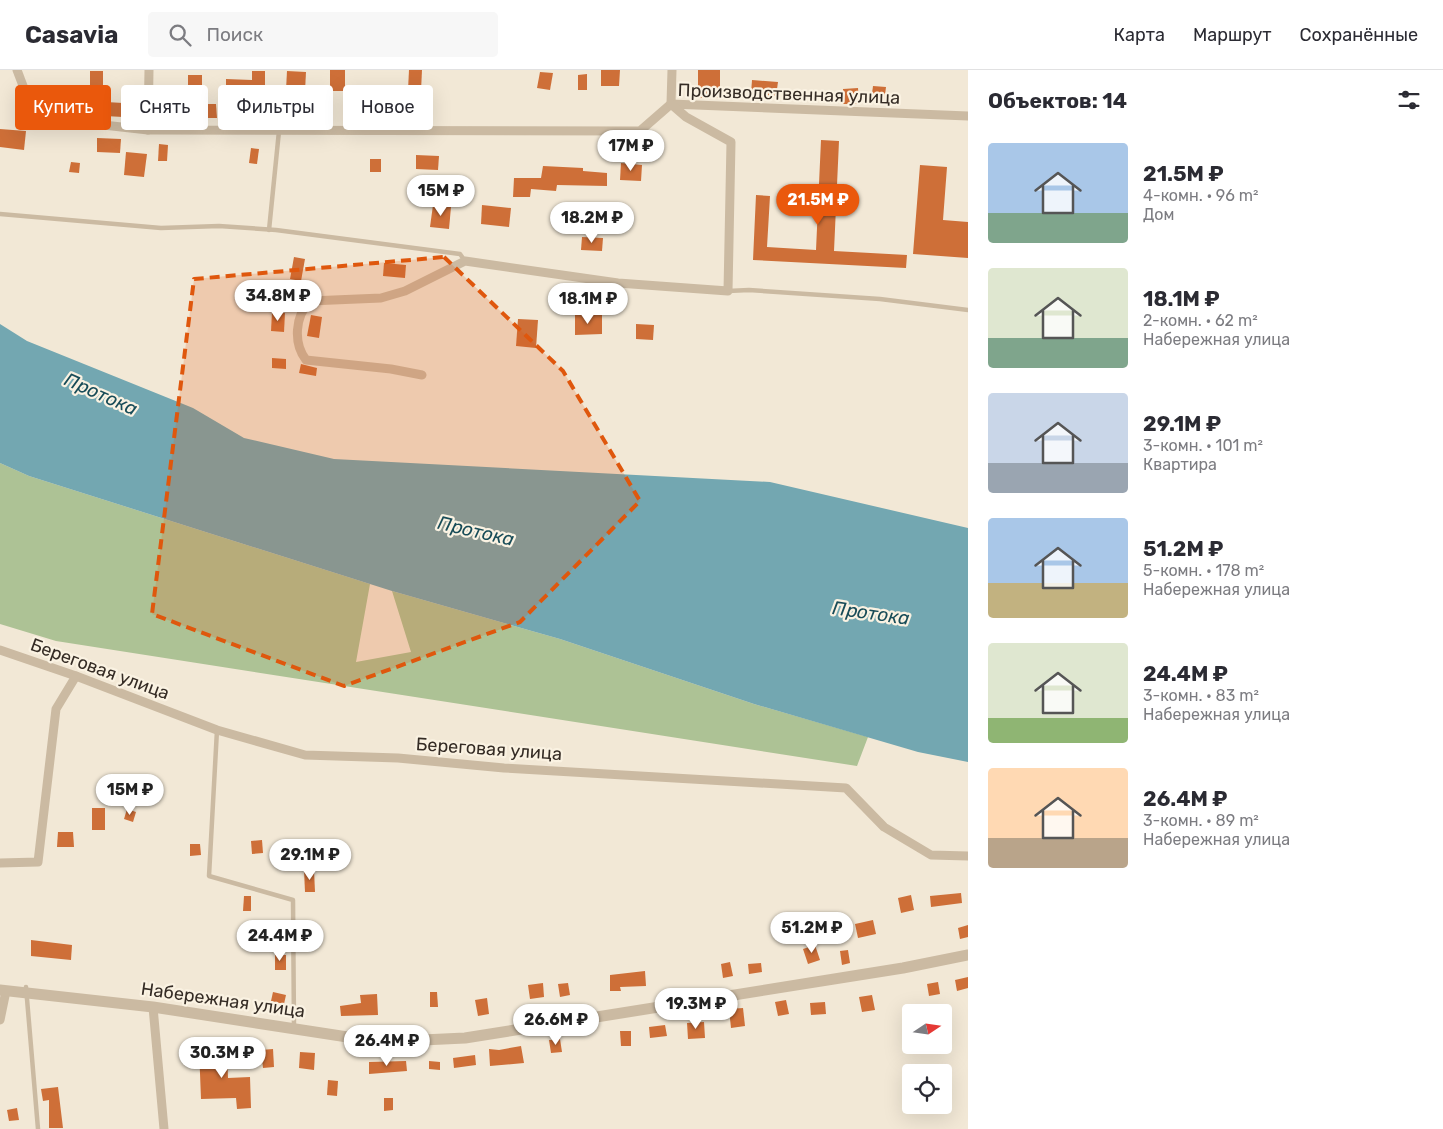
<!DOCTYPE html>
<html lang="ru">
<head>
<meta charset="utf-8">
<style>
  :root { --surface:#fff; --page:#f7f7f7; --text:#2b2b33; --muted:#7c7c81; --line:#e1e1e2; --accent:#ea580c }
  body { margin:0; font-family:Rubik,sans-serif; background:var(--page); color:var(--text); height:100vh; display:flex; flex-direction:column; font-size:19px; white-space:nowrap }
  * { box-sizing:border-box; margin:0 }
  p { font-size:16px; color:var(--muted) }
  .icon { flex:none; width:28px; height:28px; fill:none; stroke:currentColor; stroke-width:2; stroke-linecap:round; stroke-linejoin:round }
  .map { position:relative; flex:1; overflow:hidden }
  .details { display:flex; flex-direction:column; background:var(--surface); width:475px }
  .details>* { flex:none }
  .banner { position:absolute; left:15px; top:15px; width:475px; height:45px; display:flex; gap:10px }
  .needle { width:32px; rotate:77deg }
  .fabs { position:absolute; left:902px; top:934px; display:grid; gap:10px }
  .fabs a { display:grid; place-items:center; width:50px; height:50px; border-radius:5px; background:var(--surface); box-shadow:0 5px 20px #0002; font-size:25px }
  .price { position:absolute; translate:-50% -42px; padding:0 11px; border-radius:18px; background:#fff; color:#222; font-size:16px; line-height:32px; filter:drop-shadow(0 1px 2px #0008) }
  .price::after { content:''; position:absolute; left:50%; top:30px; width:15px; height:11px; margin-left:-8px; background:inherit; clip-path:polygon(0 0,100% 0,50% 100%) }
  .price.on { background:var(--accent); color:#fff }
  ul { padding:0; list-style:none }
  li { display:flex; align-items:center; gap:15px; height:125px; padding:0 20px }
  li span { display:grid; place-items:center; flex:none; width:140px; height:100px; border-radius:5px; color:#555 }
  li>.icon { margin-inline-start:auto }
  span .icon { width:60px; height:60px; fill:#fffc; stroke-width:1 }
  li b { font-size:21px }
  h2 { display:flex; justify-content:space-between; align-items:center; height:60px; padding:0 20px; font-size:21px }
  .chip { padding:0 18px; border-radius:5px; background:var(--surface); box-shadow:0 5px 20px #0002; font-size:18px; line-height:45px }
  .chip.on { background:var(--accent); color:#fff }
  header { display:flex; align-items:center; gap:30px; box-sizing:border-box; height:70px; padding:0 25px; background:var(--surface); border-bottom:1px solid var(--line) }
  header strong { font-size:24px }
  nav { display:flex; gap:28px; margin-inline-start:auto; font-size:18px }
  .search { width:350px; height:45px; background:var(--page); display:flex; align-items:center; gap:12px; box-sizing:border-box; padding:0 18px; border-radius:5px; color:var(--muted); font-size:19px }
  main { display:flex; flex:1; min-height:0 }
  .map>svg:first-child { display:block }
  .green { fill:#adc295 }
  .water { fill:#73a7b1 }
  .building { fill:#ce6f38 }
  .lines { fill:none; stroke-linecap:round; stroke-linejoin:round }
  .service { stroke:#cbbaa2; stroke-width:4.5 }
  .minor { stroke:#cbbaa2; stroke-width:9 }
  .tertiary { stroke:#cbbaa2; stroke-width:11 }
  .marked { fill:#df570d; fill-opacity:0.2; stroke:#df570d; stroke-width:4; stroke-dasharray:10 6; stroke-linejoin:round }
  .labels { text-anchor:middle; dominant-baseline:central; stroke-width:4.5; stroke-linejoin:round; paint-order:stroke }
  .street-label { font-size:18px; fill:#352c25; stroke:#faf2e2 }
  .water-label { font-size:19px; font-style:italic; fill:#184c58; stroke:#faf2e2 }
</style>
</head>
<body>
<header>
<strong>Casavia</strong>
<div class="search"><svg class="icon" aria-label="search" viewBox="0 0 24 24"><circle cx="10" cy="10" r="6"/><path d="M15 15l6 6"/></svg>Поиск</div>
<nav><a>Карта</a><a>Маршрут</a><a>Сохранённые</a></nav>
</header>
<main>
<div class="map">
<svg width="968" height="1059" viewBox="0 0 968 1059">
  <rect width="100%" height="100%" fill="#f2e8d6"/>
  <path class="green" d="M0 393 29 406 370 514 356 592 411 582 392 521 560 569 754 634 868 667 857 696 56 571 0 554Z"/>
  <path class="water" d="M0 254 27 271 193 338 244 368 334 389 770 412 968 458V692L918 682 754 634 560 569 392 521 29 406 0 393Z"/>
  <g class="building">
    <rect x="330" y="0" width="15" height="21"/>
    <path d="M409 0H422L421 21 408 20Z"/>
    <path d="M601 0H620L619 16H601Z"/>
    <rect x="698" y="0" width="22" height="28"/>
    <rect x="90" y="1" width="13" height="15"/>
    <path d="M252 1H265V21L243 20 242 24 226 23V9L252 10Z"/>
    <path d="M287 1 306 2 305 21 286 20Z"/>
    <path d="M540 2 553 3 550 20 537 18Z"/>
    <path d="M587 4V20H578V5Z"/>
    <path d="M188 5H202V22L188 21Z"/>
    <path d="M752 10 778 12 776 26 751 24Z"/>
    <path d="M362 16 372 17 371 26 361 25Z"/>
    <path d="M873 16 886 17 884 33 871 31Z"/>
    <path d="M858 18 859 34H843V19Z"/>
    <path d="M106 32 123 33V47L105 46Z"/>
    <path d="M205 34H216L217 48H206Z"/>
    <path d="M0 59 26 61 24 80 0 77Z"/>
    <path d="M97 68 121 69 120 83 97 82Z"/>
    <path d="M821 70 839 71 834 181 907 185 906 198 753 190 756 125 770 126 767 177 816 180Z"/>
    <path d="M159 74 168 75 167 91H158Z"/>
    <path d="M251 78 259 79 257 94 249 93Z"/>
    <path d="M126 82 147 84 144 107 124 105Z"/>
    <path d="M416 85 439 86 438 100 416 99Z"/>
    <rect x="370" y="89" width="11" height="13"/>
    <path d="M71 92 80 93 79 103 69 102Z"/>
    <path d="M621 93 642 95 641 111 620 110Z"/>
    <path d="M920 95 947 97 943 150 968 152V188L913 184Z"/>
    <path d="M543 96 583 98V101L607 103V116L557 115 556 121 531 119 530 127H513L514 108H541Z"/>
    <path d="M433 135 451 137 449 159 430 157Z"/>
    <path d="M482 135 511 138 509 157 481 154Z"/>
    <path d="M582 167 603 168 602 181 581 180Z"/>
    <path d="M294 187 305 189 301 211 290 209Z"/>
    <path d="M384 193 406 195 405 208 383 206Z"/>
    <path d="M272 242 285 243 284 262 271 261Z"/>
    <path d="M311 245 322 247 319 268 307 266Z"/>
    <path d="M575 245H602V264L575 265Z"/>
    <path d="M518 249 538 250 536 278 516 276Z"/>
    <path d="M636 254 654 255 653 270 636 269Z"/>
    <path d="M272 288 286 289V299L272 298Z"/>
    <path d="M301 294 317 298 316 306 299 303Z"/>
    <rect x="92" y="738" width="13" height="22"/>
    <path d="M127 739 136 742 133 752 124 749Z"/>
    <path d="M58 762H73L74 777H57Z"/>
    <path d="M262 770 263 783 252 784 251 771Z"/>
    <path d="M190 774H200L201 785 190 786Z"/>
    <path d="M304 800H314L315 822H305Z"/>
    <path d="M961 823 962 833 931 837 930 826Z"/>
    <path d="M911 825 914 840 901 843 898 828Z"/>
    <path d="M244 826H251V841H243Z"/>
    <path d="M873 850 876 864 858 868 855 854Z"/>
    <path d="M968 855V867L960 869 958 858Z"/>
    <path d="M31 870 72 875 71 890 31 886Z"/>
    <path d="M815 875 820 890 808 894 803 879Z"/>
    <path d="M848 880 850 893 842 895 840 881Z"/>
    <rect x="275" y="885" width="11" height="15"/>
    <path d="M730 892 733 906 723 908 721 894Z"/>
    <path d="M761 893 762 902 749 904 748 894Z"/>
    <path d="M645 901 646 916 620 917 621 921H610V905Z"/>
    <path d="M968 907V918L957 921 955 910Z"/>
    <path d="M938 912 940 924 929 926 927 914Z"/>
    <path d="M543 913 544 927 530 929 528 915Z"/>
    <path d="M568 913 570 925 560 927 558 914Z"/>
    <path d="M273 922 286 925 284 934 271 931Z"/>
    <path d="M430 922H437L438 937H430Z"/>
    <path d="M377 924 378 945 341 946 340 936 361 933 360 925Z"/>
    <path d="M872 925 875 940 862 942 859 927Z"/>
    <path d="M487 928 489 944 478 946 475 930Z"/>
    <path d="M786 930 789 944 778 946 775 932Z"/>
    <path d="M825 932 826 944 811 945 810 933Z"/>
    <path d="M743 938 745 956 731 958 729 939Z"/>
    <path d="M704 952 705 968 688 969 687 953Z"/>
    <path d="M665 955 667 966 650 968 649 957Z"/>
    <path d="M620 961H631V976H621Z"/>
    <path d="M560 969 562 982 551 983 549 970Z"/>
    <path d="M521 976 524 993 490 996 489 979 499 980Z"/>
    <path d="M227 977 228 1008 250 1007 251 1038 237 1039 236 1028 201 1029 199 978Z"/>
    <path d="M273 979 274 997 263 998 261 980Z"/>
    <path d="M300 982 315 983 314 1000 299 998Z"/>
    <path d="M475 985 476 995 454 998 453 988Z"/>
    <path d="M406 991 407 1001 369 1004V992Z"/>
    <path d="M429 991 440 992V1000L429 999Z"/>
    <path d="M328 1010 338 1011 337 1026 327 1025Z"/>
    <path d="M58 1017 63 1058H49V1030L43 1031 41 1019Z"/>
    <path d="M384 1028H393V1040L384 1041Z"/>
    <path d="M17 1038 19 1050 9 1051 7 1040Z"/>
  </g>
  <g class="lines">
    <g class="service">
      <path d="M0 144 161 158 219 156 276 160 460 184 465 191"/>
      <path d="M269 160 279 61"/>
      <path d="M728 221 749 220 880 229 968 240"/>
      <path d="M217 660 209 806 293 830 294 958"/>
      <path d="M26 917 38 1059"/>
    </g>
    <g class="minor">
      <path d="M17 0C25 20 29 40 50 49L148 60 640 61 671 34 968 46"/>
      <path d="M671 34 672 0"/>
      <path d="M148 60 149 0"/>
      <path d="M422 305 391 299 306 290C293 273 295 246 310 231L381 228 405 221 465 191 618 213 728 221 731 72 686 47 671 34"/>
      <path d="M0 580 76 606 217 660 305 685 398 688 504 698 846 718 884 757 931 785 968 786"/>
      <path d="M0 793 38 792 56 639 76 606"/>
      <path d="M153 937 164 1059"/>
      <path d="M0 950 6 921"/>
    </g>
    <path class="tertiary" d="M0 920 153 937 380 972 465 968 903 898 968 885"/>
  </g>
  <path class="marked" d="M444 187 563 301 640 431 520 552 344 616 152 544 194 209Z"/>
  <g class="labels">
    <g class="street-label">
      <text transform="translate(789 24) rotate(2)">Производственная улица</text>
      <text transform="translate(100 599) rotate(20)">Береговая улица</text>
      <text transform="translate(489 679) rotate(4)">Береговая улица</text>
      <text transform="translate(223 930) rotate(8)">Набережная улица</text>
    </g>
    <g class="water-label">
      <text transform="translate(101 324) rotate(24)">Протока</text>
      <text transform="translate(476 461) rotate(13)">Протока</text>
      <text transform="translate(871 543) rotate(8)">Протока</text>
    </g>
  </g>
</svg>
<div class="fabs">
<a><svg class="needle" viewBox="-14 -14 28 28"><path d="M0-13l5 13h-10z" fill="#e53935"/><path d="M0 13l5-13h-10z" fill="#7c7c81"/></svg></a>
<a><svg class="icon" aria-label="locate" viewBox="0 0 24 24"><circle cx="12" cy="12" r="6"/><path d="M12 2v4M12 18v4M2 12h4M18 12h4"/></svg></a>
</div>
<b class="price" style="left:631px;top:102px">17M ₽</b>
<b class="price" style="left:441px;top:147px">15M ₽</b>
<b class="price on" style="left:818px;top:156px">21.5M ₽</b>
<b class="price" style="left:592px;top:174px">18.2M ₽</b>
<b class="price" style="left:278px;top:252px">34.8M ₽</b>
<b class="price" style="left:588px;top:255px">18.1M ₽</b>
<b class="price" style="left:130px;top:746px">15M ₽</b>
<b class="price" style="left:310px;top:811px">29.1M ₽</b>
<b class="price" style="left:812px;top:884px">51.2M ₽</b>
<b class="price" style="left:280px;top:892px">24.4M ₽</b>
<b class="price" style="left:696px;top:960px">19.3M ₽</b>
<b class="price" style="left:556px;top:976px">26.6M ₽</b>
<b class="price" style="left:387px;top:997px">26.4M ₽</b>
<b class="price" style="left:222px;top:1009px">30.3M ₽</b>
<div class="banner">
<a class="chip on">Купить</a>
<a class="chip">Снять</a>
<a class="chip">Фильтры</a>
<a class="chip">Новое</a>
</div>
</div>
<section class="details">
<h2>Объектов: 14<svg class="icon" aria-label="filters" viewBox="0 0 24 24"><path d="M4 7h16M4 17h16"/><circle cx="9" cy="7" r="2"/><circle cx="15" cy="17" r="2"/></svg></h2>
<ul>
<li><span style="background:linear-gradient(#a9c7e8 70%,#7fa58c 0)"><svg class="icon" aria-label="home" viewBox="0 0 24 24"><path d="M3 11l9-7 9 7M6 9v11h12V9"/></svg></span><div><b>21.5M ₽</b><p>4-комн. · 96 m²</p><p>Дом</p></div></li>
<li><span style="background:linear-gradient(#dfe7d0 70%,#7fa58c 0)"><svg class="icon" aria-label="home" viewBox="0 0 24 24"><path d="M3 11l9-7 9 7M6 9v11h12V9"/></svg></span><div><b>18.1M ₽</b><p>2-комн. · 62 m²</p><p>Набережная улица</p></div></li>
<li><span style="background:linear-gradient(#c9d6e8 70%,#9aa5b1 0)"><svg class="icon" aria-label="home" viewBox="0 0 24 24"><path d="M3 11l9-7 9 7M6 9v11h12V9"/></svg></span><div><b>29.1M ₽</b><p>3-комн. · 101 m²</p><p>Квартира</p></div></li>
<li><span style="background:linear-gradient(#a9c7e8 65%,#c2b280 0)"><svg class="icon" aria-label="home" viewBox="0 0 24 24"><path d="M3 11l9-7 9 7M6 9v11h12V9"/></svg></span><div><b>51.2M ₽</b><p>5-комн. · 178 m²</p><p>Набережная улица</p></div></li>
<li><span style="background:linear-gradient(#dfe7d0 75%,#8fb573 0)"><svg class="icon" aria-label="home" viewBox="0 0 24 24"><path d="M3 11l9-7 9 7M6 9v11h12V9"/></svg></span><div><b>24.4M ₽</b><p>3-комн. · 83 m²</p><p>Набережная улица</p></div></li>
<li><span style="background:linear-gradient(#ffd9b3 70%,#b9a48a 0)"><svg class="icon" aria-label="home" viewBox="0 0 24 24"><path d="M3 11l9-7 9 7M6 9v11h12V9"/></svg></span><div><b>26.4M ₽</b><p>3-комн. · 89 m²</p><p>Набережная улица</p></div></li>
</ul>
</section>
</main>
</body>
</html>
